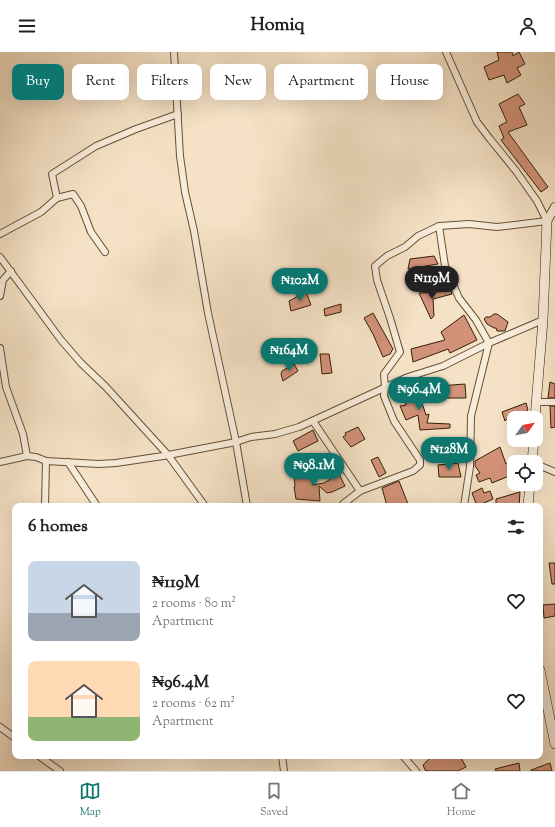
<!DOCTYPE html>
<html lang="en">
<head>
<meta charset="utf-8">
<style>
  :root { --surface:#fff; --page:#f2f2f2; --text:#202124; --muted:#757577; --line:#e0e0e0; --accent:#0f766e }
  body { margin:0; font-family:"Sorts Mill Goudy",serif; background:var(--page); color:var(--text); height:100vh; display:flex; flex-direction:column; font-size:15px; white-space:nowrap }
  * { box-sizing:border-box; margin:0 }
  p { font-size:13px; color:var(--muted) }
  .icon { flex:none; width:22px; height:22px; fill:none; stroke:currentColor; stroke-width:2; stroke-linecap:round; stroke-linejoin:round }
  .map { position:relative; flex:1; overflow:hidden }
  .sheet { position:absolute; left:12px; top:451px; width:531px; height:256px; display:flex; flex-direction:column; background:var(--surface); border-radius:8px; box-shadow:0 4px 16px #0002 }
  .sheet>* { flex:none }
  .banner { position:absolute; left:12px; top:12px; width:531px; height:36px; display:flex; gap:8px }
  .needle { width:26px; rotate:57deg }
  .fabs { position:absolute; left:507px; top:359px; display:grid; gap:8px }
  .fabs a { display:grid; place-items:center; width:36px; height:36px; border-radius:8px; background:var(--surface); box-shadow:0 4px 16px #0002; font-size:20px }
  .price { position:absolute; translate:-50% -34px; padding:0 9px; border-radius:14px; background:var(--accent); color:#fff; font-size:13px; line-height:26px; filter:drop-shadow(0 1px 2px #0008) }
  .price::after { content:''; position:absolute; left:50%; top:24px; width:12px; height:9px; margin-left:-6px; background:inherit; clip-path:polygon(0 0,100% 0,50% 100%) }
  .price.selected { background:#222; color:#fff }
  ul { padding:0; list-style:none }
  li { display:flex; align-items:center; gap:12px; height:100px; padding:0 16px }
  li span { display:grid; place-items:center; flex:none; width:112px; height:80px; border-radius:8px; color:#555 }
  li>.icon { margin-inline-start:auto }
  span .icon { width:48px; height:48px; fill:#fffc; stroke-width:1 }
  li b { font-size:17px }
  h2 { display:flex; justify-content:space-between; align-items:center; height:48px; padding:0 16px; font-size:17px }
  .tag { padding:0 14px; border-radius:8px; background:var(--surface); box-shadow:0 4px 16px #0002; font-size:14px; line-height:36px }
  .tag.selected { background:var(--accent); color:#fff }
  header { display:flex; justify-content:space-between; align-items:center; height:52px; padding:0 16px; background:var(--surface); font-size:18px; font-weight:700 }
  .dock { display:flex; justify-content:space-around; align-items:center; height:56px; border-top:1px solid var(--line); background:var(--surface); font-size:11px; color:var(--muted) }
  .dock a { display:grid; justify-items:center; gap:2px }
  .dock .selected { color:var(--accent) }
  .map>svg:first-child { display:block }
  .building { fill:#d29279; stroke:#332005 }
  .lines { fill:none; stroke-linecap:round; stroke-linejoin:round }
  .minor-casing { stroke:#645035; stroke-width:8 }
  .tertiary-casing { stroke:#645035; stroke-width:10 }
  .secondary-casing { stroke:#332005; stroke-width:10 }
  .minor { stroke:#f8ecda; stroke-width:6 }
  .tertiary { stroke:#f8ecda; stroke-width:8 }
  .secondary { stroke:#f8ecda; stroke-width:9 }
</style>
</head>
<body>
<header><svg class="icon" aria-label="menu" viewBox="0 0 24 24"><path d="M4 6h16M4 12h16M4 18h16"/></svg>Homiq<svg class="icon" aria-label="person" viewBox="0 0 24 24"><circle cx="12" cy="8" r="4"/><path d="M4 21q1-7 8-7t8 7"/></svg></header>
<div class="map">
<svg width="555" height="719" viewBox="0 0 555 719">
  <rect width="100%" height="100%" fill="#f5e2c6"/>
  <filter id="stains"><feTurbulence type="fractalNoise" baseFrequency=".005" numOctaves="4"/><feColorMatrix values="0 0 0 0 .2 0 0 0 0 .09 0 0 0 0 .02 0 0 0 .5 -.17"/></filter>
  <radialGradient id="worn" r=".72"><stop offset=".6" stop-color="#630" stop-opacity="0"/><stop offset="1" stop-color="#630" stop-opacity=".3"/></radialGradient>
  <g class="building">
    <path d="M497 0H512L513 4 519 0 525 12 517 16 521 23 507 31 504 23 489 28 484 15 499 8Z"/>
    <path d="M518 42 525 52 519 55 527 73 508 80 548 135 541 140 501 88 504 86 499 74 507 70 499 52Z"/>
    <path d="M434 204 438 212 408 217 410 207Z"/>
    <path d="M451 239 452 242 433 247 434 264 431 267 419 241Z"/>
    <path d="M306 240 311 253 291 259 289 249Z"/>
    <path d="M341 252V260L325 264 324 257Z"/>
    <path d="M373 261 393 297 390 302 383 305 373 282 364 266Z"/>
    <path d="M494 262H497L508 270 505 279H497L496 276H494L487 272 484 267 486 265H490Z"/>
    <path d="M464 263 477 288 450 301 448 297 413 310 411 297 445 288 441 280Z"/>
    <path d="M320 302H329L332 321 322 322Z"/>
    <path d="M294 312 298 319 283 329 281 322 282 319Z"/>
    <path d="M414 328 410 333 421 348 426 363 429 362 427 371 450 372V376L420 378 418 363 406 368 400 354 406 353 405 349 413 346 404 332Z"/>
    <path d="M550 330 555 332V346H548Z"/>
    <path d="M465 332 466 346H441L439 334Z"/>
    <path d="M526 351 528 358 524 361 523 363 513 367 508 366 505 369 502 360Z"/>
    <path d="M550 354H555V375L551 376Z"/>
    <path d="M358 375 365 387 351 395 343 385 346 383 345 381Z"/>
    <path d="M313 378 318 389 298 399 293 389Z"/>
    <path d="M500 395 506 412 510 411 511 413 514 411V422L492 431 490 426 479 430 476 423 480 421 475 414V409Z"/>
    <path d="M378 405 386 421 379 425 371 408Z"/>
    <path d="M458 411 461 425H439L438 413Z"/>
    <path d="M311 420 313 433 324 431 339 422 345 434 332 440 327 441 319 434 320 449 296 447 294 435H295L294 422Z"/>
    <path d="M399 429 408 452H396L387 454 382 436Z"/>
    <path d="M482 436 484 441 490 439 493 447 477 454 472 441Z"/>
    <path d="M520 440 519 454H496V447Z"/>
    <path d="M549 511H555V532H552Z"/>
    <path d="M555 552V564L544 566 543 553Z"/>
    <path d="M432 704H460L466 715 458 719H428L425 718 423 713Z"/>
    <path d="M519 711 520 719H496L495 717Z"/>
    <path d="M550 711 552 719H531V718Z"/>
  </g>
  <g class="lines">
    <defs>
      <g id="minor">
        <path d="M174 0 180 104 185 140 194 179 208 261 236 390 247 454"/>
        <path d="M57 146 73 142 81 154 91 180 105 200"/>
        <path d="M439 174 445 214 459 246 476 268 489 291 471 364 470 415 464 454"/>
        <path d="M0 182 41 160 57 146 52 122 96 94 136 77 178 62"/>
        <path d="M0 205 61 288 81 311 106 335 168 403 205 454"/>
        <path d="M0 244 3 228 11 219"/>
        <path d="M0 296 6 335 23 382 27 404"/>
        <path d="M537 350H555"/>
        <path d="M313 369 360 439"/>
        <path d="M0 410 27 404 36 405 46 409 99 412 116 411 163 404 236 390 251 385 275 382 299 375 408 325 443 314 489 291 543 268"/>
        <path d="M68 410 97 454"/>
        <path d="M536 412 555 420"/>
        <path d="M45 454 46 409"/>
        <path d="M343 454V452L360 439 413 419 420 413V408L394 369 384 344 385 336 384 322 400 300 390 266 377 228 375 214 387 204 405 195 418 184 439 174 469 172 497 175 547 169 537 149 516 119 490 87 477 70 446 0"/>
        <path d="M0 675 15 686"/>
        <path d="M39 704 60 719"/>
        <path d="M282 704 284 719"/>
        <path d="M403 704 416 719"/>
      </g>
      <path id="tertiary" d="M547 169 555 155"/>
      <g id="secondary">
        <path d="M535 366 543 268 547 169"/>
        <path d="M532 410 534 388"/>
        <path d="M528 454 530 432"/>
        <path d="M540 618 555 692"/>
      </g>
    </defs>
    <use href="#minor" class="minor-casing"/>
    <use href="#tertiary" class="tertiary-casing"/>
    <use href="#secondary" class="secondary-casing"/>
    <use href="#minor" class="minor"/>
    <use href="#tertiary" class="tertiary"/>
    <use href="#secondary" class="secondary"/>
  </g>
  <rect width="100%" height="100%" filter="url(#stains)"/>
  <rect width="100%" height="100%" fill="url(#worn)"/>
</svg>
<div class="fabs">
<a><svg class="needle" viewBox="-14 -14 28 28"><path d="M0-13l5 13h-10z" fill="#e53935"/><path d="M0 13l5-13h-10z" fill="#757577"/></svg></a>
<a><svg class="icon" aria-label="locate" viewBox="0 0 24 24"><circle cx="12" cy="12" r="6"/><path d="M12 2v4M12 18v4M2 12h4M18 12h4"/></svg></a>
</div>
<b class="price selected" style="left:432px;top:248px">₦119M</b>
<b class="price" style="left:300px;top:250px">₦102M</b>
<b class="price" style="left:289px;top:320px">₦164M</b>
<b class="price" style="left:419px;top:359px">₦96.4M</b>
<b class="price" style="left:449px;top:419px">₦128M</b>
<b class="price" style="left:314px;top:435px">₦98.1M</b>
<div class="banner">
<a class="tag selected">Buy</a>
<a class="tag">Rent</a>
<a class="tag">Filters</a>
<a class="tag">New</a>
<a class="tag">Apartment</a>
<a class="tag">House</a>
</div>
<section class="sheet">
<h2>6 homes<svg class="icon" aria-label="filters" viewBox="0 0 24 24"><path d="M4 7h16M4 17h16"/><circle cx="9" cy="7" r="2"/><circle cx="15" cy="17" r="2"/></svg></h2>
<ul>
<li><span style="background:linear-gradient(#c9d6e8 65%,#9aa5b1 0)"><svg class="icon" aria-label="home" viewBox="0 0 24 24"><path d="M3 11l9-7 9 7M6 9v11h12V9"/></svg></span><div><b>₦119M</b><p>2 rooms · 80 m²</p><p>Apartment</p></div><svg class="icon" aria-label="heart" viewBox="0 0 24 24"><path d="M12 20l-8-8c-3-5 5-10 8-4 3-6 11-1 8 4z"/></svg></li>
<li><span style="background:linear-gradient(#ffd9b3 70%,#8fb573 0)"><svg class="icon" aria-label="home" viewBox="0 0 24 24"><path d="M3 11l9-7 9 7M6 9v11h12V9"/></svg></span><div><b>₦96.4M</b><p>2 rooms · 62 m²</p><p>Apartment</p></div><svg class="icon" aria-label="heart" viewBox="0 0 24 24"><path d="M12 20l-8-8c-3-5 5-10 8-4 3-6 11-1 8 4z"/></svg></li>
</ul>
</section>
</div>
<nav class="dock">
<a class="selected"><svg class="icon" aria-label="map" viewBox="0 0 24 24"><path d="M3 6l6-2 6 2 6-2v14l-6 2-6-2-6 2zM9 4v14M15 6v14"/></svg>Map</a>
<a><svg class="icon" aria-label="saved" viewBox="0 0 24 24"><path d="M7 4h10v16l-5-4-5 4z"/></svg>Saved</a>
<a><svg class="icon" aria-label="home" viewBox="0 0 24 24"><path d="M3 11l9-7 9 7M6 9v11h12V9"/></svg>Home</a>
</nav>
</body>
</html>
